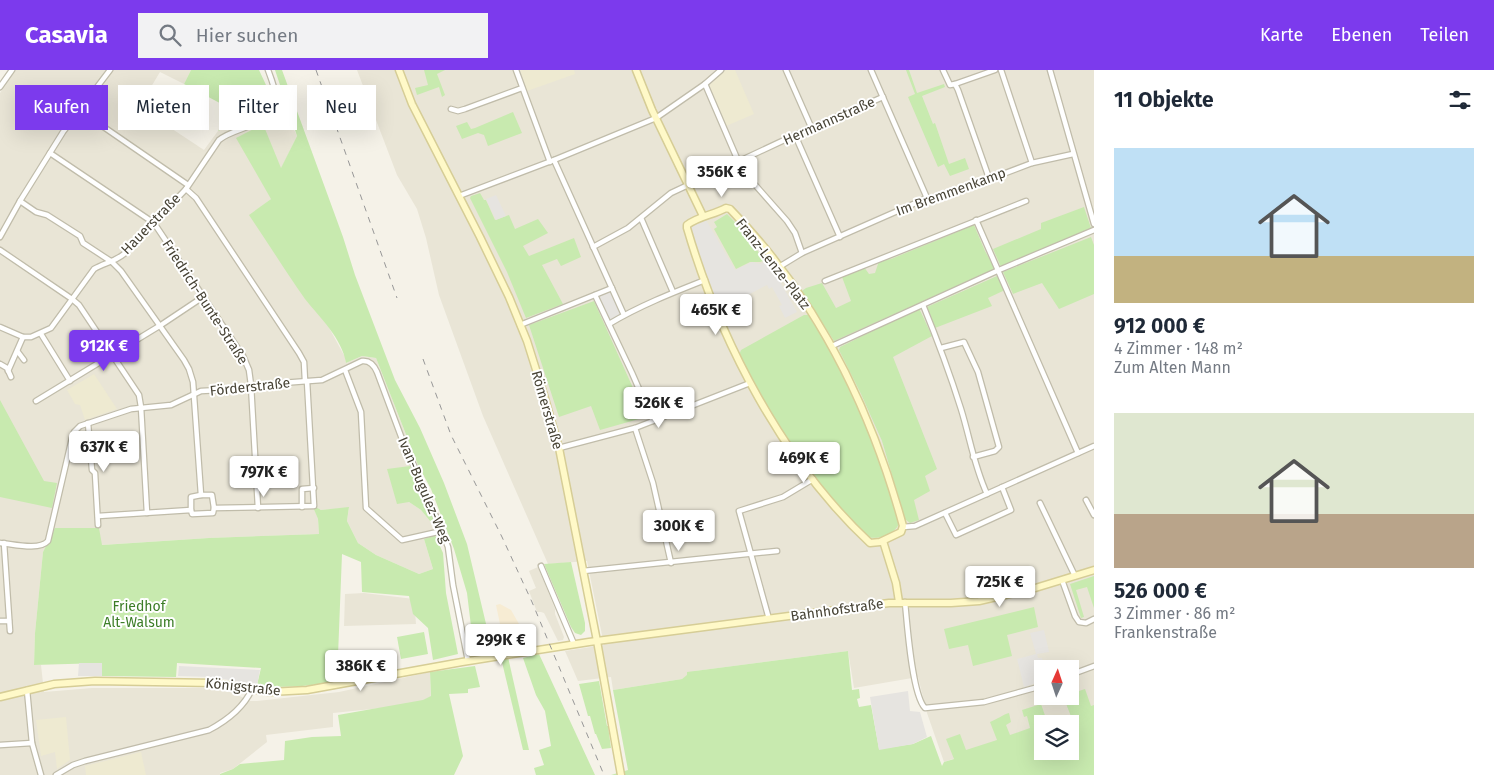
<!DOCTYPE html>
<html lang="de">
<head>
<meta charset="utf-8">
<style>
  :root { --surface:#fff; --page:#f2f2f3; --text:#1f2937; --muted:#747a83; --accent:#7c3aed }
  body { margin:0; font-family:"Fira Sans",sans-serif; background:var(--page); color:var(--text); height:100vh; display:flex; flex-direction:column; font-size:19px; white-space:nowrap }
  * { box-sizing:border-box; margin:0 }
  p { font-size:16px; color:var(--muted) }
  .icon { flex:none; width:28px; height:28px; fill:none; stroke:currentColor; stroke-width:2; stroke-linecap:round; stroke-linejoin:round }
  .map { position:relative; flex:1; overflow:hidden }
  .drawer { display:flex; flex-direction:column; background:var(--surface); width:400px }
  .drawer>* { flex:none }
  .guide { position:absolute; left:15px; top:15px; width:475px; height:45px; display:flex; gap:10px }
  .needle { width:32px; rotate:3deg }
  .tools { position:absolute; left:1034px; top:590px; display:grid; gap:10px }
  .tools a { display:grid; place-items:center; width:45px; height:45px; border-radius:0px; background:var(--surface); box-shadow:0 5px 20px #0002; font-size:25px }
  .price { position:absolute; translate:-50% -42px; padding:0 11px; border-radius:5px; background:#fff; color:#222; font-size:16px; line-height:32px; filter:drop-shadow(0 1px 2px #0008) }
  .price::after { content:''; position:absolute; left:50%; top:30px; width:15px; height:11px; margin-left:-8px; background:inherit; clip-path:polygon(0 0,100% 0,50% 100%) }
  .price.current { background:var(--accent); color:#fff }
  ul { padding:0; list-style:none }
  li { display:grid; align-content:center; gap:10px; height:265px; padding:0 20px }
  li span { display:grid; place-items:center; height:155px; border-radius:0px; color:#555 }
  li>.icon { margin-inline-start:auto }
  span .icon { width:90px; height:90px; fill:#fffc; stroke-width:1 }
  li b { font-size:21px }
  h2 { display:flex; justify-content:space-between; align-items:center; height:60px; padding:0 20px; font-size:21px }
  .pill { padding:0 18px; border-radius:0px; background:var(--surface); box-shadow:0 5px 20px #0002; font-size:18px; line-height:45px }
  .pill.current { background:var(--accent); color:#fff }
  header { display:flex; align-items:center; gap:30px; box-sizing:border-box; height:70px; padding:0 25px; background:var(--accent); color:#fff }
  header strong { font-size:24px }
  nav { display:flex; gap:28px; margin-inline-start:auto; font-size:18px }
  .search { width:350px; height:45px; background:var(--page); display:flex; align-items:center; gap:12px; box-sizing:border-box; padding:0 18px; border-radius:0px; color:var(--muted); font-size:19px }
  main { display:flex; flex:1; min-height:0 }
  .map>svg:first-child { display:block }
  .residential { fill:#e9e5d6; fill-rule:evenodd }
  .commercial { fill:#f7ecd3 }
  .education { fill:#eeead1 }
  .green { fill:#c8eaaf }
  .parking { fill:#e6e4e0 }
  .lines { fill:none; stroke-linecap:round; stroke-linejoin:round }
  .street-casing { stroke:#c0bcaa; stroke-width:7 }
  .secondary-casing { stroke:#d6cd96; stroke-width:9 }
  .street { stroke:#fff; stroke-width:4.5 }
  .secondary { stroke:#fff9c8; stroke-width:6 }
  .rail { stroke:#979797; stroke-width:1; stroke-dasharray:6 6; stroke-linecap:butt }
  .labels { text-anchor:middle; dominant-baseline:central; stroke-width:4; stroke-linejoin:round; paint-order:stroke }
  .street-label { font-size:14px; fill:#484436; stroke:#fff }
  .park-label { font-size:14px; fill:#3c7d27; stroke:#fff }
</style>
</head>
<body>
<header>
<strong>Casavia</strong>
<div class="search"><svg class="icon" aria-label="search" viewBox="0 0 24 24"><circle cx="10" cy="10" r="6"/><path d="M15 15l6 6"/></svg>Hier suchen</div>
<nav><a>Karte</a><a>Ebenen</a><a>Teilen</a></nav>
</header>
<main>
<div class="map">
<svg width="1094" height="705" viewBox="0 0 1094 705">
  <rect width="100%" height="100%" fill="#f5f2e8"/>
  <g class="residential">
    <path d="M16 0H191L184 14 160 2 139 37 204 80 218 61 261 42 266 35 282 34 297 66 281 99 271 129 250 145 306 229 327 254 345 287 346 293 362 286 376 288 418 395 388 400 409 432 421 440 430 451 435 465 424 469 433 499 419 504 376 485 358 473 347 451 349 438 321 440 316 437 314 438 318 449 319 464 209 468 101 475 52 466 43 482 35 563 34 595H41L44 622 92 618H220L229 621 250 631H257L339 622 430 602 431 633 333 643V657L266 665 267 672 233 699 220 703V705H0V23Z"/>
    <path d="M357 0H1094V642L1058 654H1042V659L944 692 927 643 918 607 854 618 848 581 695 601 682 609 613 620 611 607 578 611 565 581 604 575 587 491 548 494 483 346 439 225 426 168 417 139 397 105ZM1042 599H1070V626H1042Z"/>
    <path d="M538 497 555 539V544L564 567 563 570 558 571 544 543 541 542H537L529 521 536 518 529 501Z"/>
    <path d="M364 523 414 529 416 554 344 556 345 524Z"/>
  </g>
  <path class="commercial" d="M500 534 511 540 523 561 518 562 520 576 505 578 496 535Z"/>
  <g class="education">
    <path d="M520 0H574L575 4 527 21Z"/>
    <path d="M726 0H735L754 44 726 56 708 16Z"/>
    <path d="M94 304 117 339 85 350 80 335 75 334 67 320Z"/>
    <path d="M66 647 70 690 57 699 55 682 41 686 36 650Z"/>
    <path d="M141 682 146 705H86L85 696Z"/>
  </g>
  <g class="green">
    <path d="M191 0H259C262 7 269 19 269 26 269 45 232 55 218 61L231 39 184 14Z"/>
    <path d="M275 0H282L343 167 355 205 395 310 420 358 444 413 467 474 492 579 474 581 467 523 454 479 431 419 418 395 376 288 362 286 346 293C342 268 320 248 305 229 286 202 268 173 249 145L271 129 236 68 263 54 281 98 297 66Z"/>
    <path d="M424 0H445L437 4 445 25 442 27 439 17 417 25 415 18 428 15Z"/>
    <path d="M906 0H909L917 23 944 14 945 17 922 26 933 54 935 53 949 94 965 88 969 99 950 106 944 94 938 97 908 27 915 24Z"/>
    <path d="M513 42 522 63 488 76 484 65 478 63 462 69 456 56 467 52 471 59 475 58Z"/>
    <path d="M480 123 484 130H486L495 150 509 145 515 159 538 149 548 163 523 176 529 186 574 168 581 187 561 196 557 189 542 195 563 234 526 248 507 202 470 128 471 126Z"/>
    <path d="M1084 137 1091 158 1001 197 993 179 1041 159V153Z"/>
    <path d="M727 144 743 160V163L765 190 760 192H750L736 199 714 159 717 157 714 152Z"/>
    <path d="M974 155 985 181 995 199 834 271 802 221 806 218 822 213 836 238 851 231 842 207 864 197 869 204 875 203 879 191 891 189Z"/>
    <path d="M1091 167 1094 175V224L1059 239 1042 213 1013 224 1003 202Z"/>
    <path d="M997 206 1005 220 988 228 992 236 935 258 927 237Z"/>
    <path d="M594 231 646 347 600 360 591 336 559 347 529 255Z"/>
    <path d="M919 238 932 266 893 287 937 399 925 406 930 421 914 430 919 450 910 453 905 449 882 371 861 324 839 280 840 277Z"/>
    <path d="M804 245H808L830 279 866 356 883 398 899 454C893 465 880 470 868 467L814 409 787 371 739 285 741 280Z"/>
    <path d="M0 330 44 411 57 413 52 438 0 427Z"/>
    <path d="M410 396 435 449 430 451 421 440 409 432 397 434 387 399Z"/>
    <path d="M313 437H316L321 440 349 437 347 451 358 473 376 485 419 504 433 499 424 469 435 465 443 483 446 523 458 584 433 590 428 558 413 544 409 526 362 522 361 492 342 484 337 611C310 616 285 619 257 615L261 598 177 593 176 607 102 606V593L34 595 35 563 43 482 55 458H99L102 475 209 468 319 464 318 449Z"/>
    <path d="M571 492 585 553V561L581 565 575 563 571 557 544 494Z"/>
    <path d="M1094 506V538L1087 517 1076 520 1084 547 1081 548 1070 514Z"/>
    <path d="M1034 537 1038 557 1007 565 1012 586 973 596 968 575 949 579 944 559Z"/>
    <path d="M424 562 428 584 401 589 397 567Z"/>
    <path d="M848 581 852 620 859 619 860 628 857 629 859 637 871 635 879 679 913 674 931 666 942 696 944 692 954 689 946 669 960 664 966 680 997 670 990 652C998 649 1002 645 1009 643L1011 652 1006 655 1010 665 1030 658 1027 646 1024 647 1022 640 1041 634 1048 654H1042V681H1070V654H1058L1072 649 1065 631H1062L1060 627 1070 626V624L1085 619 1091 636 1094 635V705H611L628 700 613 620 682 609 687 605V602Z"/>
    <path d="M539 584 595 705H536L534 698 544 695 539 680 551 676 545 641 536 625 523 588Z"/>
    <path d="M508 587 529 680H523L501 588Z"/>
    <path d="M475 596 480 617 468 619V623L449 624 463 686 454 705H220V704L233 699 240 694 284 690 285 671 312 667 341 666 338 645 423 630 431 626 430 602Z"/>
    <path d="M599 611 607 656H608L611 678 602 679 596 664H595L590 646H588L579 614Z"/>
  </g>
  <g class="parking">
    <path d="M496 125 506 146 496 150 486 129Z"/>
    <path d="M705 148 735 200 752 192 760 194 768 190 797 242 785 248 779 236 782 235 772 217 769 219 767 215 719 240 690 159 691 154Z"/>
    <path d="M612 218 624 245 609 254 595 225Z"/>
    <path d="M1044 560 1049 582 1037 584 1038 588H1042L1044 599H1042V611L1024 617 1017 589 1036 584 1030 563Z"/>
    <path d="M79 593H102V606H78Z"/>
    <path d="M179 596 260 600 257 615 211 607 178 606Z"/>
    <path d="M908 621 910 641 920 642 927 667 913 674 879 680 870 627Z"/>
  </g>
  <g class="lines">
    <defs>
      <g id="street">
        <path d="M516 0 550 92"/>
        <path d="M786 0 812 59"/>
        <path d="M871 0 927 128"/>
        <path d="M943 0 950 15 955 14 958 20 989 108"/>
        <path d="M1001 0 1032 93"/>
        <path d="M1050 0 1094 154"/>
        <path d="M705 14 742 100 787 151 795 163 802 183"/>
        <path d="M955 14 995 0"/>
        <path d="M0 17 12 0"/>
        <path d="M451 39 458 41 465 39 522 18"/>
        <path d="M79 40 188 115"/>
        <path d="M795 65 840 167"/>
        <path d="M50 83 154 153 243 286 249 300 251 315 258 438"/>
        <path d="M554 90 624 245"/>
        <path d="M186 119 196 128 299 283 304 292 305 311"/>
        <path d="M459 126 554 90 656 48 705 14 721 0"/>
        <path d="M20 131 36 142 47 145 80 166 83 173 112 192 121 201 184 290 189 299 193 312 201 425"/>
        <path d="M641 148 673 222"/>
        <path d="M976 150 1078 383"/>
        <path d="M0 167 20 131 63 62 110 0"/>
        <path d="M593 177 628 158 671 123 795 65 883 27"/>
        <path d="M0 180 72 229 79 235 139 325 141 337 147 443"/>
        <path d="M779 197 802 183 927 128 937 129 1032 93 1073 84"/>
        <path d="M825 211 1026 131"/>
        <path d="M595 225 632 303 653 351"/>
        <path d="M923 235C937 269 950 304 961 339 970 368 974 396 987 424"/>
        <path d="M609 254C639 236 672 223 705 210"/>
        <path d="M520 255 612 218"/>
        <path d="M0 257 23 267H31L51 258 94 199C104 193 114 192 124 184L186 119 219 70C235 56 278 56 276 27 275 18 271 8 268 0"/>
        <path d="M41 264 70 311"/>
        <path d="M832 276 999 200 1094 160"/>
        <path d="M941 278 964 272 978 302 999 377 995 381 973 387"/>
        <path d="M18 282 24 290"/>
        <path d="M0 294 7 298 11 307"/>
        <path d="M345 300 361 342 366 438 402 470 442 461"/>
        <path d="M8 301 23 267"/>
        <path d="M36 331 161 255 203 227"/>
        <path d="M88 353 92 400 95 403 98 455"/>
        <path d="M635 358 653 413 671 493"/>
        <path d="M559 378 635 358 750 313"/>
        <path d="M1086 430 1094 445"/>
        <path d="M1040 433 1075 506"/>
        <path d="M302 437V419L314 418"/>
        <path d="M191 440V427L201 425H212L214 438"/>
        <path d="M945 443 956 465 1011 440 1002 417"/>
        <path d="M98 446 191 440 192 444 213 443 214 438 314 436 307 311"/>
        <path d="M903 457 915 456 1094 376"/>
        <path d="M0 473C13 474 39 481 48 471L72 368 74 362 80 356 131 339 171 335 201 321 239 319 255 315 322 310 362 291C370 290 374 295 377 302L402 369 431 434 448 477 453 515 468 591"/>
        <path d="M4 473 10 561"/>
        <path d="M541 496 574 574"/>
        <path d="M583 501 777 481"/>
        <path d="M1062 510 1075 546 1079 552 1086 553 1094 549"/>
        <path d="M905 532C907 553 912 625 925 638L984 632 1042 616"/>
        <path d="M769 549 739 441 783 427 813 409"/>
        <path d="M0 551H9"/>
        <path d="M1070 605 1094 596"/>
        <path d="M27 620 32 673 41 705"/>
        <path d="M0 675 32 673"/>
        <path d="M56 705 73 695 85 691 209 660C226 651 244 637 252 619"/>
      </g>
      <g id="secondary">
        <path d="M399 0 412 34 480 167 509 227 527 271 544 325 559 378 597 571 621 705"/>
        <path d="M636 0 652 40 703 146"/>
        <path d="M726 138 730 139C816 227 871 338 903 456L901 462 880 472 870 473C783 392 720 271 687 158V155C699 146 713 145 726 138Z"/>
        <path d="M883 471 896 513 899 532"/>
        <path d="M0 627 54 614 95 611 214 613 270 622 307 620 462 592 589 572 889 533H951L979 531 1032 519 1094 500"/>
      </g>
    </defs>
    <use href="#street" class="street-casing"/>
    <use href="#secondary" class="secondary-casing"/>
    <use href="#street" class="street"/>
    <use href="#secondary" class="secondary"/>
    <g class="rail">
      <path d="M316 0 397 228"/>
      <path d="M423 289 451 365 502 467 532 532 604 705"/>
    </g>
  </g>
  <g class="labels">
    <g class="street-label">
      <text transform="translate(829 51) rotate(-24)">Hermannstraße</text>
      <text transform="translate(951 122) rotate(-20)">Im Bremmenkamp</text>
      <text transform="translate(151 154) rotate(-46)">Hauerstraße</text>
      <text transform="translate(773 194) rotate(52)">Franz-Lenze-Platz</text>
      <text transform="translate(205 232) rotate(57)">Friedrich-Bunte-Straße</text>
      <text transform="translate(250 317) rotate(-6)">Förderstraße</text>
      <text transform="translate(547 340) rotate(74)">Römerstraße</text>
      <text transform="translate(424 420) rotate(67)">Ivan-Bugulez-Weg</text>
      <text transform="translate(837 540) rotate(-8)">Bahnhofstraße</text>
      <text transform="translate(243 617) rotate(6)">Königstraße</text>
    </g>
    <g class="park-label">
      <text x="139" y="536">Friedhof<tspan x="139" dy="16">Alt-Walsum</tspan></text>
    </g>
  </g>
</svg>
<div class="tools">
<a><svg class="needle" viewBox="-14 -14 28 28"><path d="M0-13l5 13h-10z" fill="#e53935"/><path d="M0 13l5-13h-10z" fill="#747a83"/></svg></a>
<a><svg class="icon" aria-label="layers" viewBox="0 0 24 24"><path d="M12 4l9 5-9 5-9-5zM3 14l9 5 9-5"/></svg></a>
</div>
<b class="price" style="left:722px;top:128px">356K €</b>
<b class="price" style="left:716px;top:266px">465K €</b>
<b class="price current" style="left:104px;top:302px">912K €</b>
<b class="price" style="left:659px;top:359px">526K €</b>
<b class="price" style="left:104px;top:403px">637K €</b>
<b class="price" style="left:804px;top:414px">469K €</b>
<b class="price" style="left:264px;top:428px">797K €</b>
<b class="price" style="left:679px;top:482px">300K €</b>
<b class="price" style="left:1000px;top:538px">725K €</b>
<b class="price" style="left:501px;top:596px">299K €</b>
<b class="price" style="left:361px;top:622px">386K €</b>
<div class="guide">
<a class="pill current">Kaufen</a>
<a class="pill">Mieten</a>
<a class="pill">Filter</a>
<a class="pill">Neu</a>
</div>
</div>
<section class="drawer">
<h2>11 Objekte<svg class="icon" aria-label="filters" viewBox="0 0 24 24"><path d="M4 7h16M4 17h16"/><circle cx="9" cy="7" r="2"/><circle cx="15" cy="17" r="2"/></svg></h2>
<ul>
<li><span style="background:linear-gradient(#bfe0f5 70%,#c2b280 0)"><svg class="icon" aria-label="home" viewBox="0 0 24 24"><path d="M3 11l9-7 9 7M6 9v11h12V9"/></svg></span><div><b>912 000 €</b><p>4 Zimmer · 148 m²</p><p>Zum Alten Mann</p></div></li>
<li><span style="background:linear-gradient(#dfe7d0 65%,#b9a48a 0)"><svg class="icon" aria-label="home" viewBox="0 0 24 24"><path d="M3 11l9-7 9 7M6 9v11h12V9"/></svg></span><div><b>526 000 €</b><p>3 Zimmer · 86 m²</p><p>Frankenstraße</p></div></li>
</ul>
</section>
</main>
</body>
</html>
